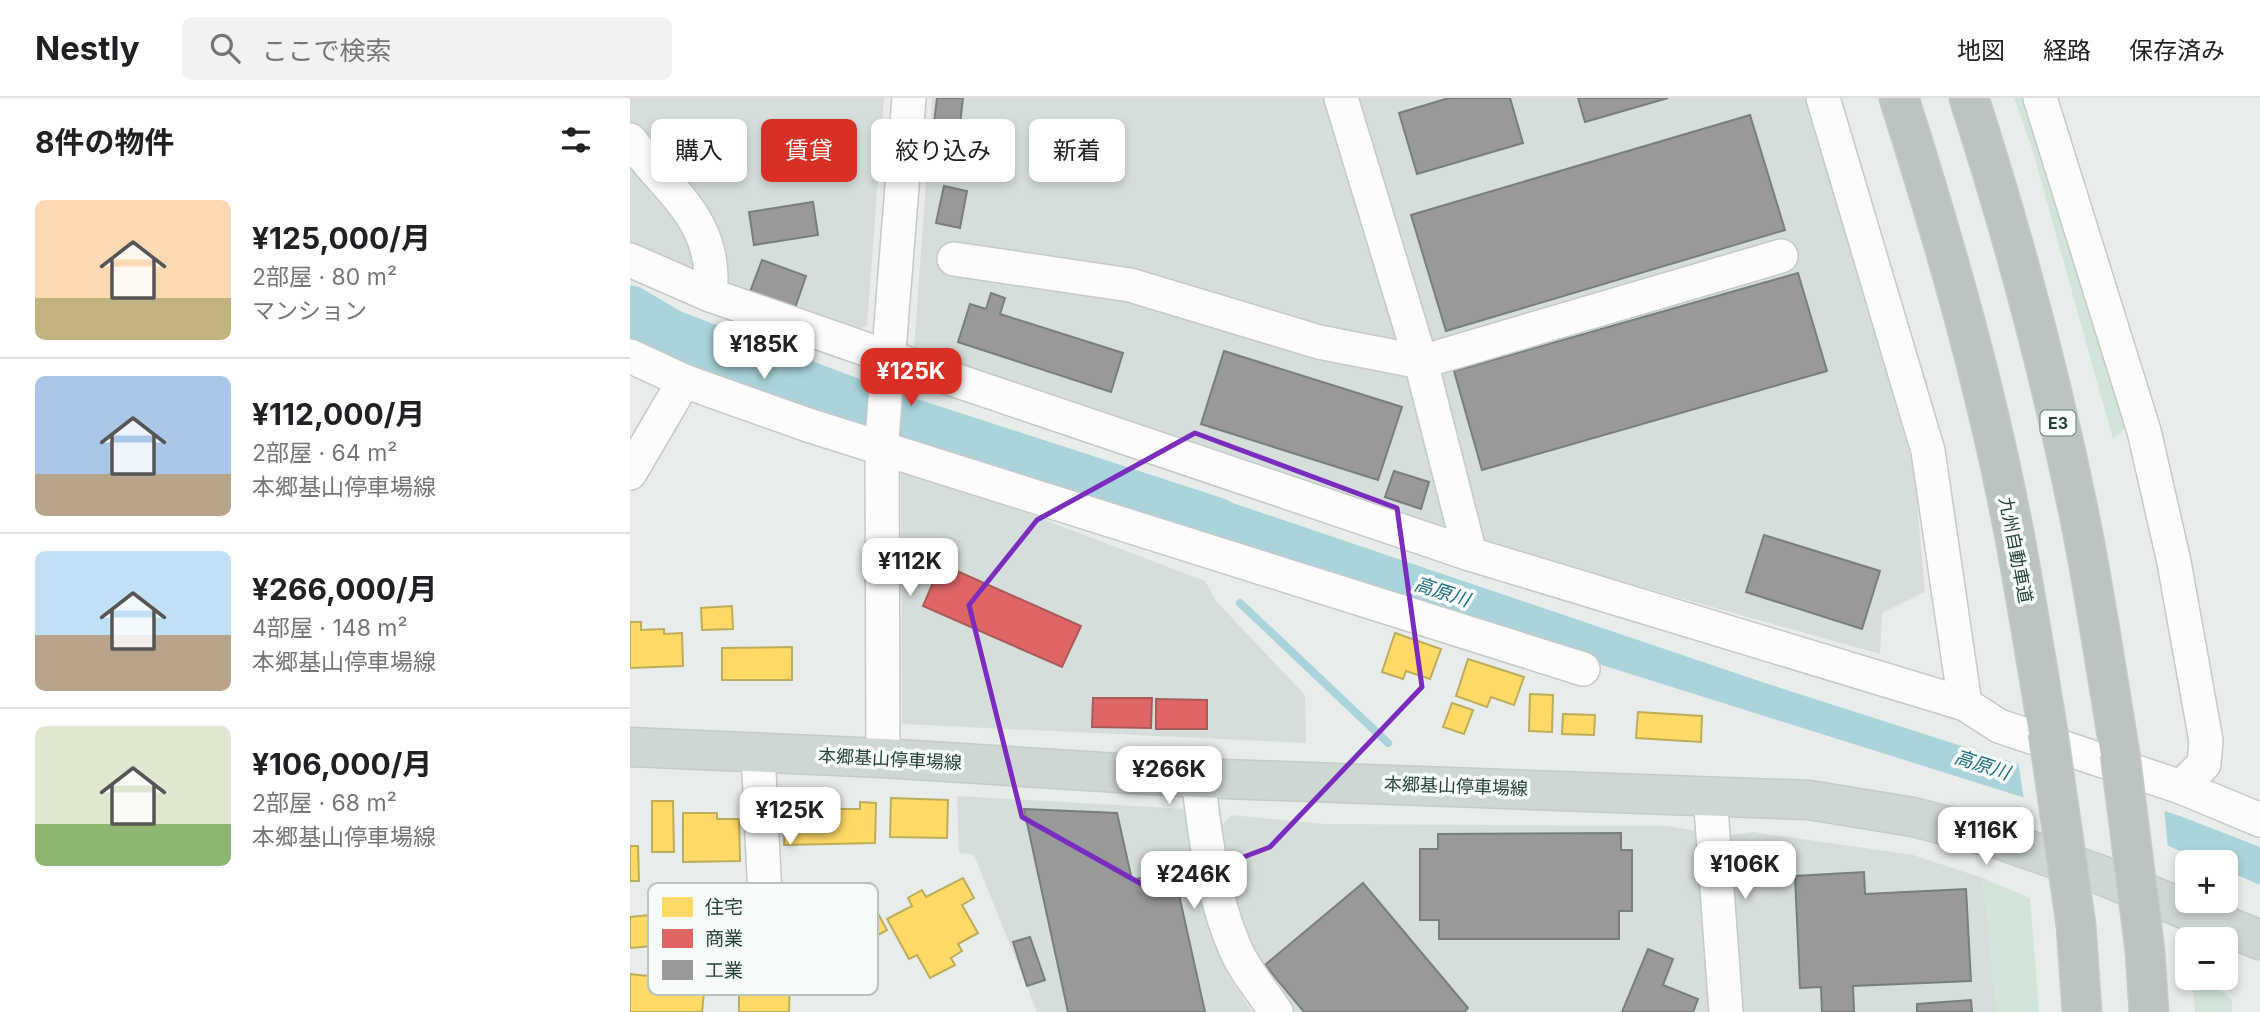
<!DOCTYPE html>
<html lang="ja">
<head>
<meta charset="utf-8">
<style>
  :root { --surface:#fff; --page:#f2f2f2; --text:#202124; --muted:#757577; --line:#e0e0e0; --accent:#d93025 }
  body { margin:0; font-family:Inter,"Noto Sans JP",sans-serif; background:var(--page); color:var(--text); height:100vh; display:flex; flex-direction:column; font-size:26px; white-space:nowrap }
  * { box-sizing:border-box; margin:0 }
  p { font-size:23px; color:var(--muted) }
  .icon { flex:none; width:38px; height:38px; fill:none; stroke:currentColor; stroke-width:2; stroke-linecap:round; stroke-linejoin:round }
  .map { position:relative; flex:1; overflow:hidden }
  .panel { display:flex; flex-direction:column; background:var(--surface); width:630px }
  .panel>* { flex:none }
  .banner { position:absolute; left:21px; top:21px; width:665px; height:63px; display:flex; gap:14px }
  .controls { position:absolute; left:1545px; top:752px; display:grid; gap:14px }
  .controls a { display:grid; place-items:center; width:63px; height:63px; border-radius:10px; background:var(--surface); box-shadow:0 4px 10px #0003; font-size:35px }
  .price { position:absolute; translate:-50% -60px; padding:0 16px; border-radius:14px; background:#fff; color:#222; font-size:23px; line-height:46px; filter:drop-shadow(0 2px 4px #0008) }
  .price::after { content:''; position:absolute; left:50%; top:42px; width:21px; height:16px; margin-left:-10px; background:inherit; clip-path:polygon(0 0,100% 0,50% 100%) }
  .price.selected { background:var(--accent); color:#fff }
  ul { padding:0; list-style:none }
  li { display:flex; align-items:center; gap:21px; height:175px; padding:0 35px }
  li+li { border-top:2px solid var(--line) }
  li span { display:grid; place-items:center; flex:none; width:196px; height:140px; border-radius:10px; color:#555 }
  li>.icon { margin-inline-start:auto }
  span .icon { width:84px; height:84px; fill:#fffc; stroke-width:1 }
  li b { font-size:30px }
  h2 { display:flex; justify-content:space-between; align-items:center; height:84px; padding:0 35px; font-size:30px }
  .pill { padding:0 24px; border-radius:10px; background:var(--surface); box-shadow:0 4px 10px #0003; font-size:24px; line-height:63px }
  .pill.selected { background:var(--accent); color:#fff }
  header { display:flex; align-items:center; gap:42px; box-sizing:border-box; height:98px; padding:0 35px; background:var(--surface); border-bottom:2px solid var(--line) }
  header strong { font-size:33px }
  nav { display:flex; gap:38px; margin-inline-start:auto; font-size:24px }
  .search { width:490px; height:63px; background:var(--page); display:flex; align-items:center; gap:18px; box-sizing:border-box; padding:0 24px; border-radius:10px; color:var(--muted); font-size:26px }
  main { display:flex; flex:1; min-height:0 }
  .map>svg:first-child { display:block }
  .built { fill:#d6dedb }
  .green { fill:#d1e6d8 }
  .water { fill:#a9d4db }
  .pier { fill:#e8edeb }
  .homes { fill:#ffd966; stroke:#bdac59; stroke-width:2 }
  .shops { fill:#e06666; stroke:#a85b59; stroke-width:2 }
  .industry { fill:#999; stroke:#767f7c; stroke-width:2 }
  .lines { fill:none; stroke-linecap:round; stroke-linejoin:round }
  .stream { stroke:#a9d4db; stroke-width:8 }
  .river { stroke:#a9d4db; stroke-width:49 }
  .minor-casing { stroke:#c5cac8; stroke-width:36 }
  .major-casing { stroke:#c3ccc9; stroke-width:41 }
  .highway-casing { stroke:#c3ccc9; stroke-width:41 }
  .minor { stroke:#fcfcfc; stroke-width:33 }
  .major { stroke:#cfd7d5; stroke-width:38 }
  .highway { stroke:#bcc4c2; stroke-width:38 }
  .highway-bridge-casing { stroke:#c3ccc9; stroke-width:41; stroke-linecap:butt }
  .highway-bridge { stroke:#bcc4c2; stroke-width:38 }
  .marked { fill:none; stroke:#7b2cbf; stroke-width:5; stroke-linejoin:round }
  .labels { text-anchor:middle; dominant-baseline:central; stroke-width:7; stroke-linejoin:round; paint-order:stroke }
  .shield { fill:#f7fbf9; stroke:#637a73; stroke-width:2 }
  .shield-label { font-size:16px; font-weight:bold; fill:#24423a }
  .street-label { font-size:18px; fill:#24423a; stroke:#f7fbf9 }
  .water-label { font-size:19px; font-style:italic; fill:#1c6f80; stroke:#f7fbf9 }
  .key { fill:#f7fbf9; stroke:#b8c4c0; stroke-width:2 }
  .key-label { font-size:19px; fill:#24423a }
</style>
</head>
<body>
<header>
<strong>Nestly</strong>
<div class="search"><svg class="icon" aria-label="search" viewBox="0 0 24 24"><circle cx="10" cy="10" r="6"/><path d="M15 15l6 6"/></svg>ここで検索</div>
<nav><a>地図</a><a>経路</a><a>保存済み</a></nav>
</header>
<main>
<section class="panel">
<h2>8件の物件<svg class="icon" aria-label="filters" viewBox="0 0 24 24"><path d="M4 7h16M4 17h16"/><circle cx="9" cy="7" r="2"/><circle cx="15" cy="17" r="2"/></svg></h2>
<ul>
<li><span style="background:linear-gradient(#ffd9b3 70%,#c2b280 0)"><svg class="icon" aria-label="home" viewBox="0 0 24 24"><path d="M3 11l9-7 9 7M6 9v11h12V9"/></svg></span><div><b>¥125,000/月</b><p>2部屋 · 80 m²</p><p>マンション</p></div></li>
<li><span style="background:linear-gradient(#a9c7e8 70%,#b9a48a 0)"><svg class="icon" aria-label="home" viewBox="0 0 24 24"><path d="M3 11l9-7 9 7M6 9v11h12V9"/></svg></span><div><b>¥112,000/月</b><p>2部屋 · 64 m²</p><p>本郷基山停車場線</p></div></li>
<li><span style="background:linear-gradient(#bfe0f5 60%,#b9a48a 0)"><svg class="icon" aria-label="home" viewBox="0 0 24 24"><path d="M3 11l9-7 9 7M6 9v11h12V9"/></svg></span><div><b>¥266,000/月</b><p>4部屋 · 148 m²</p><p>本郷基山停車場線</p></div></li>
<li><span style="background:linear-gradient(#dfe7d0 70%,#8fb573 0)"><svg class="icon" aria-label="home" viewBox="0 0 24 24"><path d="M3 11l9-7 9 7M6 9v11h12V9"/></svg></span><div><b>¥106,000/月</b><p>2部屋 · 68 m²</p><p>本郷基山停車場線</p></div></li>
</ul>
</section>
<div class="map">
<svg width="1630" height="914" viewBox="0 0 1630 914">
  <rect width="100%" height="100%" fill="#e8edeb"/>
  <g class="built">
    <path d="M0 0H254L237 228 218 234 41 172 0 145Z"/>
    <path d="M302 0H1175L1284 370 1295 494 1252 515 1250 556 784 425 284 251Z"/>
    <path d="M271 367 575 483 586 503 675 597 676 645 272 626Z"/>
    <path d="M327 698 557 711 582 833 598 877 622 914H407L344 757 329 755Z"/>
    <path d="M601 717 695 726 1038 728 1067 733 1086 914H664L629 869 606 818 590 730Z"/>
    <path d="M1123 734 1283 757 1353 780 1367 914H1107L1093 738Z"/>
  </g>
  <g class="green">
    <path d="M1384 0H1422L1517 312 1483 341 1401 47Z"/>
    <path d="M1353 780 1400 800 1409 914H1367Z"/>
    <path d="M1562 880H1577L1602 902V914H1565Z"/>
  </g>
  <path class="water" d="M517 376 1132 584 1550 718 1630 749V787L1596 772V765H1578L1513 737 530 428Z"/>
  <path class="pier" d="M1388 663 1534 709 1538 751 1394 702Z"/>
  <g class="homes">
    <path d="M102 508 103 531 72 532 71 510Z"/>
    <path d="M0 524H11V532L34 531V536L52 535 53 568 0 570Z"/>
    <path d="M765 535 811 551 800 581 776 573 773 581 752 574Z"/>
    <path d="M162 549V582H92V550Z"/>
    <path d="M838 561 894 579 884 607 861 599 857 609 826 598Z"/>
    <path d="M900 596 923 597 922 634 899 633Z"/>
    <path d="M822 605 843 612 834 636 813 629Z"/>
    <path d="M1008 614 1072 618 1071 644 1006 640Z"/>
    <path d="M933 616 965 617 964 637 932 636Z"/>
    <path d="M261 700 318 702 317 740 260 739Z"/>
    <path d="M22 703H43L44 754H22Z"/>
    <path d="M230 704 246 705 245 745 154 747 155 706 171 707 170 714 200 715V711H230Z"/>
    <path d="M53 715H87V721H109L110 763 53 764Z"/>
    <path d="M0 748H8L9 783H0Z"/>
    <path d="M333 780 344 800 332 807 348 835 328 846 332 853 321 860 325 867 300 880 287 857 279 861 257 821 282 808 278 800 292 792 296 799Z"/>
    <path d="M245 810 257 832 210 858 198 836Z"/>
    <path d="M19 817 22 848 0 850V819Z"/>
    <path d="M20 863 38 866 37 880 75 885 72 914H0V876L18 878Z"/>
    <path d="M118 879H160L159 914H109V891H118Z"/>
  </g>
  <g class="shops">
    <path d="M311 466 451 528 432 569 293 508Z"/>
    <path d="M463 600H522L521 630 462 629Z"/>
    <path d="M526 601 577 602V631H526Z"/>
  </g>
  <g class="industry">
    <path d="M307 0H333L324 79 298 76Z"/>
    <path d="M819 0H880L893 45 787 76 769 15Z"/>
    <path d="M948 0H1038L955 24Z"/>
    <path d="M1120 17 1155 132 816 233 781 117Z"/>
    <path d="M314 88 337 93 330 130 306 125Z"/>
    <path d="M183 104 188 137 124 147 119 114Z"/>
    <path d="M132 162 176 178 165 210 120 194Z"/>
    <path d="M1168 175 1197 273 852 372 824 273Z"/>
    <path d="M361 195 375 200 370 216 493 255 481 294 328 244 340 206 356 211Z"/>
    <path d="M594 253 772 309 748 382 571 326Z"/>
    <path d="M764 373 799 384 791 411 755 399Z"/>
    <path d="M1134 437 1250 473 1232 531 1116 494Z"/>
    <path d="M394 711 487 715 502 782 515 779 513 769 531 765 534 777 544 774 575 914H438Z"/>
    <path d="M991 735V752H1002V813H989V841H809V822H790V751H808V736Z"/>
    <path d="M1234 774 1235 796 1336 791 1341 883 1223 888 1224 914H1192L1191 889 1170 890 1165 778Z"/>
    <path d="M733 785 838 910 834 914H674L635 867Z"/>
    <path d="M400 839 415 882 397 888 383 844Z"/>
    <path d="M1018 851 1043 861 1033 887 1068 901 1063 914H992Z"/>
    <path d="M1341 902 1342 914H1287V906Z"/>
  </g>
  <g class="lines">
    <path class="stream" d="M610 505 758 645"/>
    <path class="river" d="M0 212 41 236 245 313 587 424"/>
    <defs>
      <g id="minor">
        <path d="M711 0 791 264 840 456"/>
        <path d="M1193 0 1298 353 1335 606"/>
        <path d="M1410 0 1514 333 1544 464 1576 643 1574 666 1551 689"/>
        <path d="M0 42C39 94 89 124 80 197"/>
        <path d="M324 161 500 187 689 244 791 264 1151 158"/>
        <path d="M0 162 80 197 310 277 840 456 1335 606 1369 628 1551 689 1630 722"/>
        <path d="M0 258 54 283 178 327 953 571"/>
        <path d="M0 375 54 283"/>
        <path d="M128 654 137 840 141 853"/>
        <path d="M253 660 252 341 279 0"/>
        <path d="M568 680C575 737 582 797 605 850 614 872 633 894 646 914"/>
        <path d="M1080 696 1096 914"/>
      </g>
      <path id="major" d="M0 649 253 660 568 680 1179 702 1283 719 1368 741 1471 777 1630 842"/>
      <g id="highway">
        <path d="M1269 0C1316 148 1359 298 1387 451 1398 512 1408 573 1418 634"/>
        <path d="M1339 0C1385 143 1424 289 1453 436 1467 509 1478 583 1490 656"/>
        <path d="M1446 827 1452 914"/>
        <path d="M1515 853 1519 914"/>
      </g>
    </defs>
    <use href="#minor" class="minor-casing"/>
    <use href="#major" class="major-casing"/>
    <use href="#highway" class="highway-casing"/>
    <use href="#minor" class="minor"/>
    <use href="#major" class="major"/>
    <use href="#highway" class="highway"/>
    <defs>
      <g id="highway-bridge">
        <path d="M1418 634 1446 827"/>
        <path d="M1490 656 1515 853"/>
      </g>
    </defs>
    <use href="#highway-bridge" class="highway-bridge-casing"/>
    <use href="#highway-bridge" class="highway-bridge"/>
  </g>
  <path class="marked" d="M565 335 767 410 792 589 640 749 524 793 392 719 339 507 407 422Z"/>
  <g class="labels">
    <rect class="shield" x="1410.5" y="312.5" width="35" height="25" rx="5"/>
    <g class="shield-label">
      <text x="1428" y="325">E3</text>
    </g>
    <g class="street-label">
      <text transform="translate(1386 452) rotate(79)">九州自動車道</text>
      <text transform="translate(260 661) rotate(3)">本郷基山停車場線</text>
      <text transform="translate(826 688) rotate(2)">本郷基山停車場線</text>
    </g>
    <g class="water-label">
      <text transform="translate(812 494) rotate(18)">高原川</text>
      <text transform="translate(1352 667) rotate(18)">高原川</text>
    </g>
  </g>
  <rect x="18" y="785" width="230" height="112" rx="10" class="key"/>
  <rect x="32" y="799" width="31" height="20" fill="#ffd966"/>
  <rect x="32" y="831" width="31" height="19" fill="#e06666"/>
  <rect x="32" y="862" width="31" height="20" fill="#999"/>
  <g class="key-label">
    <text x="75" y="816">住宅</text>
    <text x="75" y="847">商業</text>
    <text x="75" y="879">工業</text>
  </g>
</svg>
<div class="controls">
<a>+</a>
<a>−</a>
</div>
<b class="price" style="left:134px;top:283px">¥185K</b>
<b class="price selected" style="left:281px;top:310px">¥125K</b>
<b class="price" style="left:280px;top:500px">¥112K</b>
<b class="price" style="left:539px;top:708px">¥266K</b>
<b class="price" style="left:160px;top:749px">¥125K</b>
<b class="price" style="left:1356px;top:769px">¥116K</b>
<b class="price" style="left:1115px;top:803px">¥106K</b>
<b class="price" style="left:564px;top:813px">¥246K</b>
<div class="banner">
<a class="pill">購入</a>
<a class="pill selected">賃貸</a>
<a class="pill">絞り込み</a>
<a class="pill">新着</a>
</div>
</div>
</main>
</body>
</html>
